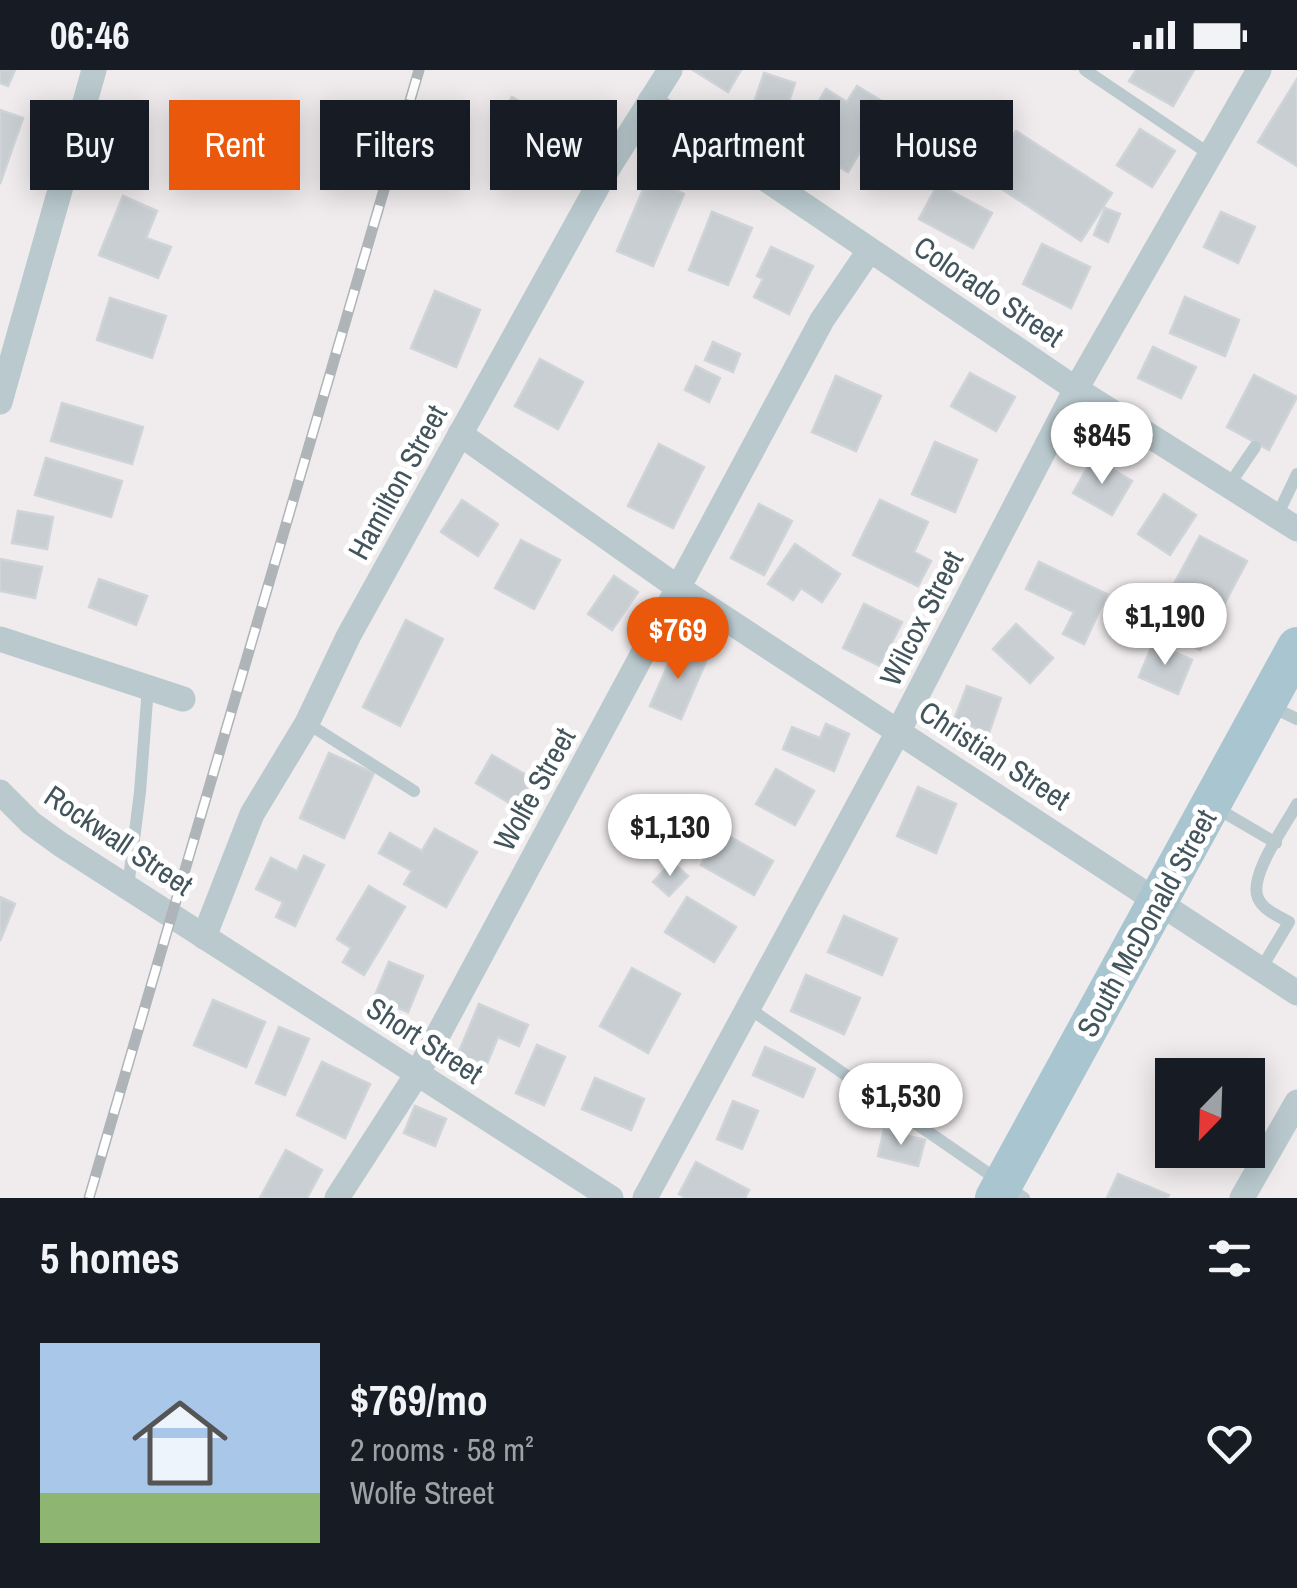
<!DOCTYPE html>
<html lang="en">
<head>
<meta charset="utf-8">
<style>
  :root { --surface:#171b24; --page:#20242c; --text:#f1f3f6; --muted:#9ea1a6; --line:#363941; --accent:#ea580c }
  body { margin:0; font-family:"Archivo Narrow",sans-serif; background:var(--page); color:var(--text); height:100vh; display:flex; flex-direction:column; font-size:38px; white-space:nowrap }
  * { box-sizing:border-box; margin:0 }
  p { font-size:32px; color:var(--muted) }
  .icon { flex:none; width:55px; height:55px; fill:none; stroke:currentColor; stroke-width:2; stroke-linecap:round; stroke-linejoin:round }
  .map { position:relative; height:1128px; overflow:hidden }
  .drawer { display:flex; flex-direction:column; background:var(--surface); flex:1 }
  .drawer>* { flex:none }
  .hud { position:absolute; left:30px; top:30px; width:1238px; height:90px; display:flex; gap:20px }
  .needle { width:65px; rotate:203deg }
  .controls { position:absolute; left:1155px; top:988px; display:grid; gap:20px }
  .controls a { display:grid; place-items:center; width:110px; height:110px; border-radius:0px; background:var(--surface); box-shadow:0 5px 25px #0003; font-size:50px }
  .price { position:absolute; translate:-50% -85px; padding:0 22px; border-radius:35px; background:#fff; color:#222; font-size:32px; line-height:65px; filter:drop-shadow(0 2px 5px #0008) }
  .price::after { content:''; position:absolute; left:50%; top:60px; width:30px; height:22px; margin-left:-15px; background:inherit; clip-path:polygon(0 0,100% 0,50% 100%) }
  .price.active { background:var(--accent); color:#fff }
  ul { padding:0; list-style:none }
  li { display:flex; align-items:center; gap:30px; height:250px; padding:0 40px }
  li+li { border-top:2px solid var(--line) }
  li span { display:grid; place-items:center; flex:none; width:280px; height:200px; border-radius:0px; color:#555 }
  li>.icon { margin-inline-start:auto }
  span .icon { width:120px; height:120px; fill:#fffc; stroke-width:1 }
  li b { font-size:42px }
  h2 { display:flex; justify-content:space-between; align-items:center; height:120px; padding:0 40px; font-size:42px }
  .chip { padding:0 35px; border-radius:0px; background:var(--surface); box-shadow:0 5px 25px #0003; font-size:35px; line-height:90px }
  .chip.active { background:var(--accent); color:#fff }
  .status { display:flex; justify-content:space-between; align-items:center; height:70px; padding:0 50px; background:var(--surface); direction:ltr }
  .status svg { height:28px; fill:currentColor }
  .map>svg:first-child { display:block }
  .building { fill:#c8ced2; stroke:#cfd4d9; stroke-width:2.5 }
  .lines { fill:none; stroke-linecap:round; stroke-linejoin:round }
  .service { stroke:#b9c9ce; stroke-width:12 }
  .minor { stroke:#b9c9ce; stroke-width:25 }
  .primary { stroke:#a8c5d0; stroke-width:40 }
  .rail-casing { stroke:#aeb4b8; stroke-width:11 }
  .rail { stroke:#fff; stroke-width:8; stroke-dasharray:22; stroke-linecap:butt }
  .labels { text-anchor:middle; dominant-baseline:central; stroke-width:10; stroke-linejoin:round; paint-order:stroke }
  .street-label { font-size:30px; fill:#43555c; stroke:#fff }
</style>
</head>
<body>
<div class="status"><b>06:46</b><svg viewBox="0 0 49 12"><path d="M0 12V9h3v3zM5 12V6h3v6zM10 12V3h3v9zM15 12V0h3v12zM26 1h20v11H26zM47 4h2v5h-2z"/></svg></div>
<div class="map">
<svg width="1297" height="1128" viewBox="0 0 1297 1128">
  <rect width="100%" height="100%" fill="#f0eced"/>
  <g class="building">
    <path d="M0 0H15L8 16 0 13Z"/>
    <path d="M693 0H741L728 22Z"/>
    <path d="M1136 0H1194L1173 36 1129 11Z"/>
    <path d="M764 3 795 13 782 52 751 42Z"/>
    <path d="M1297 9V96L1258 72Z"/>
    <path d="M857 16 888 35 848 102 817 84 831 59 810 46 826 19 847 32Z"/>
    <path d="M512 27 565 58 555 77 548 74 535 97 504 79 517 57 500 47Z"/>
    <path d="M0 40 23 48 0 114Z"/>
    <path d="M1140 59 1175 81 1152 117 1117 95Z"/>
    <path d="M1016 61 1112 123 1081 171 985 108Z"/>
    <path d="M648 108 684 124 653 196 617 181Z"/>
    <path d="M938 114 992 143 973 178 919 149Z"/>
    <path d="M123 126 157 141 146 168 171 177 158 208 99 185Z"/>
    <path d="M1105 138 1120 144 1108 172 1094 165Z"/>
    <path d="M712 142 752 158 728 215 689 200Z"/>
    <path d="M1221 142 1255 157 1238 193 1204 177Z"/>
    <path d="M1042 174 1090 197 1071 238 1023 214Z"/>
    <path d="M771 177 813 196 789 244 754 227 763 209 757 206Z"/>
    <path d="M435 221 480 240 456 297 411 278Z"/>
    <path d="M1185 227 1239 250 1225 286 1170 263Z"/>
    <path d="M110 228 166 246 152 288 97 270Z"/>
    <path d="M713 272 740 284 733 302 705 290Z"/>
    <path d="M1153 277 1196 297 1181 328 1138 308Z"/>
    <path d="M540 289 583 312 558 359 515 336Z"/>
    <path d="M696 296 720 308 709 332 685 320Z"/>
    <path d="M970 303 1015 327 996 361 951 336Z"/>
    <path d="M1254 305 1297 327 1269 380 1227 357Z"/>
    <path d="M836 306 881 326 856 381 812 362Z"/>
    <path d="M62 333 143 357 132 394 51 371Z"/>
    <path d="M935 372 977 390 955 442 912 424Z"/>
    <path d="M659 374 704 397 673 458 628 436Z"/>
    <path d="M46 388 122 411 111 447 35 425Z"/>
    <path d="M1093 388 1132 411 1112 445 1073 423Z"/>
    <path d="M1164 424 1196 445 1170 485 1138 464Z"/>
    <path d="M462 430 498 454 478 486 441 462Z"/>
    <path d="M880 430 928 452 914 482 931 491 918 516 853 485Z"/>
    <path d="M759 434 792 451 764 505 731 488Z"/>
    <path d="M18 441 53 447 47 479 12 473Z"/>
    <path d="M1200 466 1247 491 1200 580 1152 555Z"/>
    <path d="M521 470 560 490 534 539 495 518Z"/>
    <path d="M795 474 840 504 822 532 801 518 793 530 768 514Z"/>
    <path d="M0 489 42 497 35 528 0 521Z"/>
    <path d="M1039 492 1107 524 1084 574 1063 564 1074 542 1026 519Z"/>
    <path d="M614 506 638 522 612 560 588 544Z"/>
    <path d="M99 509 147 526 136 555 89 537Z"/>
    <path d="M864 534 902 552 880 596 843 578Z"/>
    <path d="M406 550 443 569 400 656 363 637Z"/>
    <path d="M1016 554 1053 588 1030 613 993 579Z"/>
    <path d="M1153 573 1192 590 1178 624 1139 607Z"/>
    <path d="M676 576 707 589 681 649 650 636Z"/>
    <path d="M967 616 1001 628 989 663 954 650Z"/>
    <path d="M826 654 849 664 834 701 783 679 792 657 820 668Z"/>
    <path d="M329 683 374 703 344 768 300 748Z"/>
    <path d="M492 685 533 709 516 737 476 713Z"/>
    <path d="M776 699 814 721 795 755 756 734Z"/>
    <path d="M918 717 956 734 936 783 897 766Z"/>
    <path d="M435 759 477 782 446 837 404 814 412 801 379 783 390 763 422 781Z"/>
    <path d="M720 761 773 791 754 825 701 795Z"/>
    <path d="M304 786 324 795 295 856 276 847 283 832 256 819 271 788 297 801Z"/>
    <path d="M672 792 688 806 669 826 653 812Z"/>
    <path d="M369 816 405 837 364 905 343 892 351 878 337 869Z"/>
    <path d="M0 827 15 834 0 871Z"/>
    <path d="M687 827 736 857 714 892 665 862Z"/>
    <path d="M844 846 897 869 882 905 828 882Z"/>
    <path d="M389 892 423 906 408 942 374 928Z"/>
    <path d="M632 898 680 924 648 983 600 956Z"/>
    <path d="M806 905 860 928 844 964 791 941Z"/>
    <path d="M213 930 265 952 246 997 194 975Z"/>
    <path d="M479 934 528 955 519 976 498 967 486 996 458 984Z"/>
    <path d="M279 957 309 969 285 1025 256 1013Z"/>
    <path d="M537 975 565 987 544 1035 516 1023Z"/>
    <path d="M765 977 815 999 803 1027 753 1005Z"/>
    <path d="M322 992 370 1014 345 1068 297 1045Z"/>
    <path d="M595 1008 644 1029 631 1060 582 1039Z"/>
    <path d="M733 1031 758 1041 742 1079 717 1069Z"/>
    <path d="M415 1036 446 1049 435 1076 404 1063Z"/>
    <path d="M884 1060 925 1070 918 1096 878 1086Z"/>
    <path d="M286 1080 322 1100 307 1128H260Z"/>
    <path d="M696 1092 749 1120 745 1128H686L679 1124Z"/>
    <path d="M1118 1104 1169 1125 1167 1128H1107Z"/>
  </g>
  <g class="lines">
    <g class="service">
      <path d="M1085 0 1211 85"/>
      <path d="M1229 415 1255 377"/>
      <path d="M1277 446 1297 404"/>
      <path d="M1272 637 1297 649"/>
      <path d="M307 653 414 721"/>
      <path d="M1213 736 1276 773"/>
      <path d="M128 817 140 722 148 617"/>
      <path d="M1261 899 1289 852C1278 846 1263 840 1258 828 1248 806 1286 755 1297 734"/>
      <path d="M750 939 1024 1128"/>
    </g>
    <g class="minor">
      <path d="M650 31 1076 319 1297 459"/>
      <path d="M0 332 94 0"/>
      <path d="M460 364 680 519 1297 923"/>
      <path d="M0 569 183 629"/>
      <path d="M0 722 31 753 60 774 611 1128"/>
      <path d="M204 867 252 744 307 653 349 565 605 103 670 0"/>
      <path d="M337 1128 417 1004 822 250 869 181"/>
      <path d="M645 1128 899 660 1076 319 1259 0"/>
      <path d="M1242 1128 1297 1032"/>
    </g>
    <path class="primary" d="M995 1128 1297 577"/>
    <defs>
      <path id="rail" d="M89 1128 419 0"/>
    </defs>
    <use href="#rail" class="rail-casing"/>
    <use href="#rail" class="rail"/>
  </g>
  <g class="labels">
    <g class="street-label">
      <text transform="translate(989 221) rotate(34)">Colorado Street</text>
      <text transform="translate(397 412) rotate(-61)">Hamilton Street</text>
      <text transform="translate(921 548) rotate(-63)">Wilcox Street</text>
      <text transform="translate(995 685) rotate(33)">Christian Street</text>
      <text transform="translate(534 719) rotate(-61)">Wolfe Street</text>
      <text transform="translate(119 770) rotate(34)">Rockwall Street</text>
      <text transform="translate(1146 853) rotate(-61)">South McDonald Street</text>
      <text transform="translate(425 970) rotate(33)">Short Street</text>
    </g>
  </g>
</svg>
<div class="controls">
<a><svg class="needle" viewBox="-14 -14 28 28"><path d="M0-13l5 13h-10z" fill="#e53935"/><path d="M0 13l5-13h-10z" fill="#9ea1a6"/></svg></a>
</div>
<b class="price" style="left:1102px;top:417px">$845</b>
<b class="price" style="left:1165px;top:598px">$1,190</b>
<b class="price active" style="left:678px;top:612px">$769</b>
<b class="price" style="left:670px;top:809px">$1,130</b>
<b class="price" style="left:901px;top:1078px">$1,530</b>
<div class="hud">
<a class="chip">Buy</a>
<a class="chip active">Rent</a>
<a class="chip">Filters</a>
<a class="chip">New</a>
<a class="chip">Apartment</a>
<a class="chip">House</a>
</div>
</div>
<section class="drawer">
<h2>5 homes<svg class="icon" aria-label="filters" viewBox="0 0 24 24"><path d="M4 7h16M4 17h16"/><circle cx="9" cy="7" r="2"/><circle cx="15" cy="17" r="2"/></svg></h2>
<ul>
<li><span style="background:linear-gradient(#a9c7e8 75%,#8fb573 0)"><svg class="icon" aria-label="home" viewBox="0 0 24 24"><path d="M3 11l9-7 9 7M6 9v11h12V9"/></svg></span><div><b>$769/mo</b><p>2 rooms · 58 m²</p><p>Wolfe Street</p></div><svg class="icon" aria-label="heart" viewBox="0 0 24 24"><path d="M12 20l-8-8c-3-5 5-10 8-4 3-6 11-1 8 4z"/></svg></li>
</ul>
</section>
</body>
</html>
